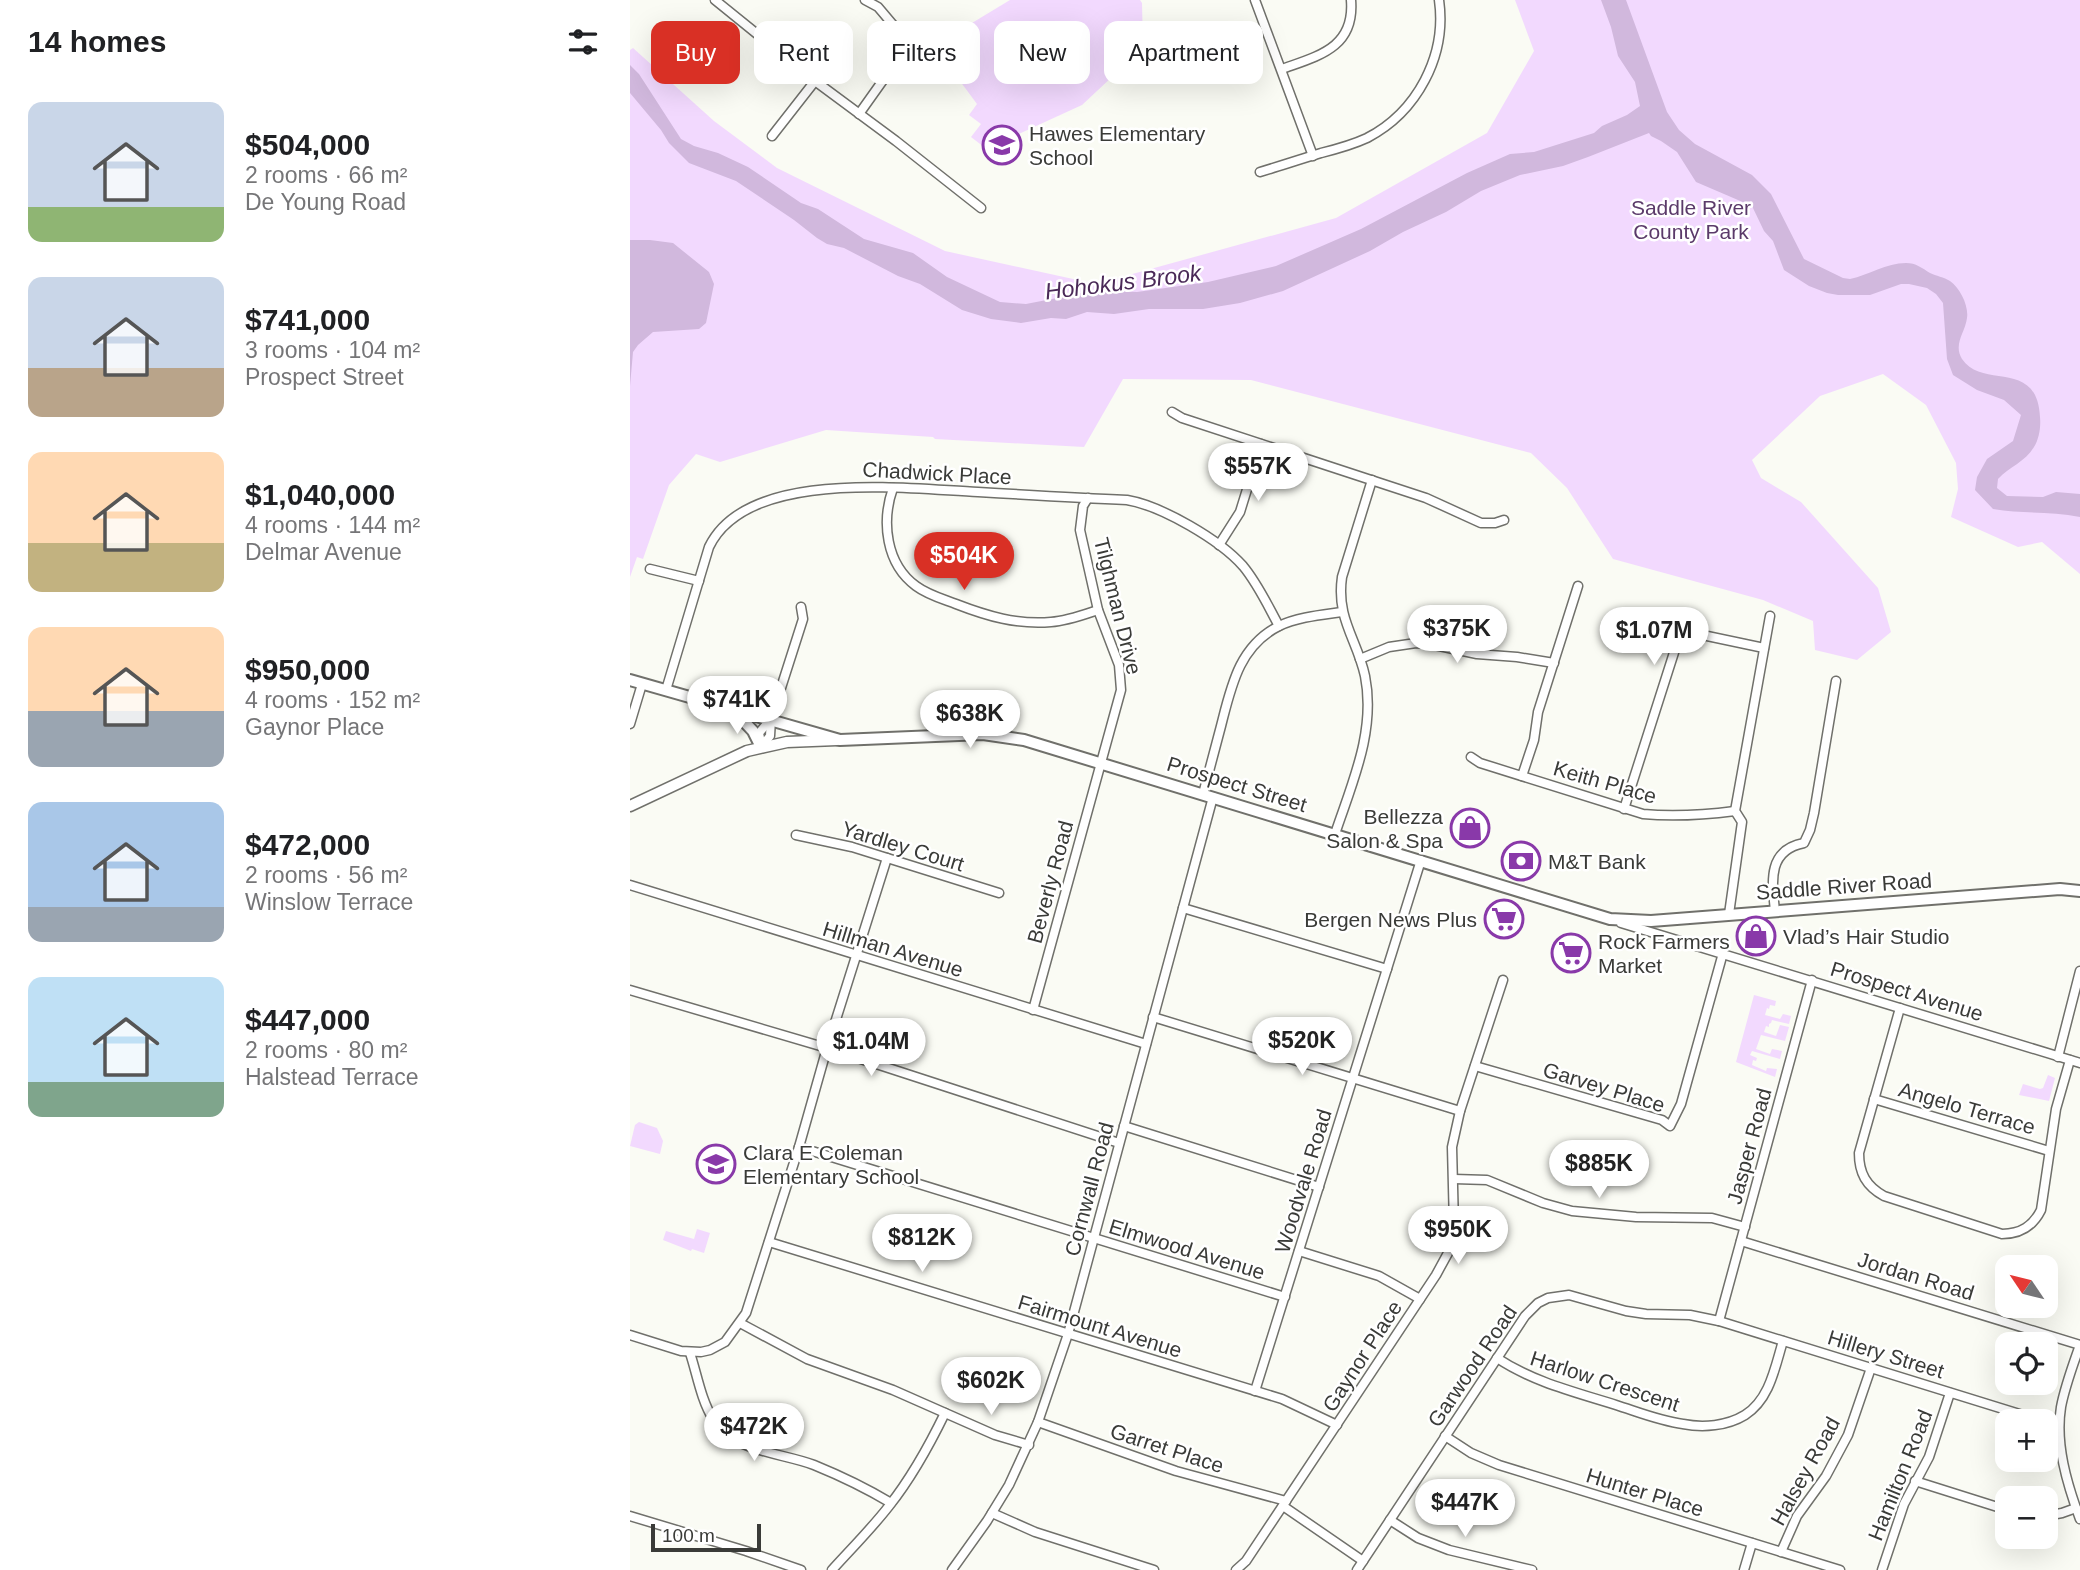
<!DOCTYPE html>
<html lang="en">
<head>
<meta charset="utf-8">
<style>
  :root { --surface:#fff; --page:#f2f2f2; --text:#202124; --muted:#757577; --accent:#d93025 }
  body { margin:0; font-family:Arial,sans-serif; background:var(--page); color:var(--text); height:100vh; display:flex; flex-direction:column; font-size:26px; white-space:nowrap }
  * { box-sizing:border-box; margin:0 }
  p { font-size:23px; color:var(--muted) }
  .icon { flex:none; width:38px; height:38px; fill:none; stroke:currentColor; stroke-width:2; stroke-linecap:round; stroke-linejoin:round }
  .map { position:relative; flex:1; overflow:hidden }
  .side { display:flex; flex-direction:column; background:var(--surface); width:630px }
  .side>* { flex:none }
  .banner { position:absolute; left:21px; top:21px; width:665px; height:63px; display:flex; gap:14px }
  .needle { width:46px; rotate:305deg }
  .controls { position:absolute; left:1365px; top:1255px; display:grid; gap:14px }
  .controls a { display:grid; place-items:center; width:63px; height:63px; border-radius:14px; background:var(--surface); box-shadow:0 7px 28px #0002; font-size:35px }
  .scale { position:absolute; left:21px; bottom:18px; width:110px; box-sizing:border-box; padding-left:7px; border:4px solid #3a3b38; border-top:0; font-size:19px; line-height:24px; white-space:nowrap; color:#3a3b38; -webkit-text-stroke:5px #fff; paint-order:stroke }
  .price { position:absolute; translate:-50% -60px; padding:0 16px; border-radius:24px; background:#fff; color:#222; font-size:23px; line-height:46px; filter:drop-shadow(0 2px 4px #0008) }
  .price::after { content:''; position:absolute; left:50%; top:42px; width:21px; height:16px; margin-left:-10px; background:inherit; clip-path:polygon(0 0,100% 0,50% 100%) }
  .price.current { background:var(--accent); color:#fff }
  ul { padding:0; list-style:none }
  li { display:flex; align-items:center; gap:21px; height:175px; padding:0 28px }
  li span { display:grid; place-items:center; flex:none; width:196px; height:140px; border-radius:14px; color:#555 }
  li>.icon { margin-inline-start:auto }
  span .icon { width:84px; height:84px; fill:#fffc; stroke-width:1 }
  li b { font-size:30px }
  h2 { display:flex; justify-content:space-between; align-items:center; height:84px; padding:0 28px; font-size:30px }
  .tag { padding:0 24px; border-radius:14px; background:var(--surface); box-shadow:0 7px 28px #0002; font-size:24px; line-height:63px }
  .tag.current { background:var(--accent); color:#fff }
  main { display:flex; flex:1; min-height:0 }
  .map>svg:first-child { display:block }
  .green { fill:#f2d9fe }
  .water { fill:#d1b8dd }
  .lines { fill:none; stroke-linecap:round; stroke-linejoin:round }
  .minor-casing { stroke:#70706b; stroke-width:11 }
  .tertiary-casing { stroke:#70706b; stroke-width:13 }
  .secondary-casing { stroke:#70706b; stroke-width:14 }
  .minor { stroke:#fff; stroke-width:8 }
  .tertiary { stroke:#fff; stroke-width:10 }
  .secondary { stroke:#fff; stroke-width:10 }
  .labels { text-anchor:middle; dominant-baseline:central; stroke-width:5; stroke-linejoin:round; paint-order:stroke }
  .poi-label { font-size:21px; fill:#3a3b38; stroke:#fff; text-anchor:start }
  .park-label { font-size:21px; fill:#5b3a6a; stroke:#fff }
  .street-label { font-size:21px; fill:#3a3b38; stroke:#fff }
  .water-label { font-size:23px; font-style:italic; fill:#4a2958; stroke:#fff }
</style>
</head>
<body>
<main>
<section class="side">
<h2>14 homes<svg class="icon" aria-label="filters" viewBox="0 0 24 24"><path d="M4 7h16M4 17h16"/><circle cx="9" cy="7" r="2"/><circle cx="15" cy="17" r="2"/></svg></h2>
<ul>
<li><span style="background:linear-gradient(#c9d6e8 75%,#8fb573 0)"><svg class="icon" aria-label="home" viewBox="0 0 24 24"><path d="M3 11l9-7 9 7M6 9v11h12V9"/></svg></span><div><b>$504,000</b><p>2 rooms · 66 m²</p><p>De Young Road</p></div></li>
<li><span style="background:linear-gradient(#c9d6e8 65%,#b9a48a 0)"><svg class="icon" aria-label="home" viewBox="0 0 24 24"><path d="M3 11l9-7 9 7M6 9v11h12V9"/></svg></span><div><b>$741,000</b><p>3 rooms · 104 m²</p><p>Prospect Street</p></div></li>
<li><span style="background:linear-gradient(#ffd9b3 65%,#c2b280 0)"><svg class="icon" aria-label="home" viewBox="0 0 24 24"><path d="M3 11l9-7 9 7M6 9v11h12V9"/></svg></span><div><b>$1,040,000</b><p>4 rooms · 144 m²</p><p>Delmar Avenue</p></div></li>
<li><span style="background:linear-gradient(#ffd9b3 60%,#9aa5b1 0)"><svg class="icon" aria-label="home" viewBox="0 0 24 24"><path d="M3 11l9-7 9 7M6 9v11h12V9"/></svg></span><div><b>$950,000</b><p>4 rooms · 152 m²</p><p>Gaynor Place</p></div></li>
<li><span style="background:linear-gradient(#a9c7e8 75%,#9aa5b1 0)"><svg class="icon" aria-label="home" viewBox="0 0 24 24"><path d="M3 11l9-7 9 7M6 9v11h12V9"/></svg></span><div><b>$472,000</b><p>2 rooms · 56 m²</p><p>Winslow Terrace</p></div></li>
<li><span style="background:linear-gradient(#bfe0f5 75%,#7fa58c 0)"><svg class="icon" aria-label="home" viewBox="0 0 24 24"><path d="M3 11l9-7 9 7M6 9v11h12V9"/></svg></span><div><b>$447,000</b><p>2 rooms · 80 m²</p><p>Halstead Terrace</p></div></li>
</ul>
</section>
<div class="map">
<svg width="1450" height="1570" viewBox="0 0 1450 1570">
  <rect width="100%" height="100%" fill="#fafbf4"/>
  <g class="green">
    <path d="M380 0H510L512 3 513 48 452 105 371 142 362 135 354 147 341 137 351 124 339 115 347 104 304 46Z"/>
    <path d="M885 0H1450V574L1412 542 1388 547 1321 517 1328 489 1326 463 1296 405 1253 374 1190 396 1122 460 1131 478 1171 502 1248 588 1261 632 1227 660 1185 650 1183 621 1133 600 983 559 937 488 901 453 621 380 493 379 454 447 305 439 303 437 196 430 90 462 66 454 39 485 13 559 7 557 0 577V50L3 48 84 121 147 168 315 251 466 284 706 218 857 133 904 51Z"/>
    <path d="M1124 995 1146 1001 1145 1006 1140 1005 1139 1009 1137 1008 1135 1015 1150 1019 1153 1014 1161 1016 1159 1024 1142 1020 1141 1023 1139 1024V1027L1136 1026 1134 1032 1146 1036 1150 1025 1159 1027 1155 1041 1131 1035 1126 1049 1140 1054 1142 1049 1152 1051 1150 1059 1122 1051 1120 1055 1127 1058 1126 1061 1123 1060 1122 1065 1136 1071 1137 1068 1147 1069 1145 1077 1106 1062Z"/>
    <path d="M1418 1075 1425 1078 1419 1101 1389 1095 1393 1084 1410 1089 1413 1088Z"/>
    <path d="M9 1122 27 1128 33 1141 30 1154 0 1146 5 1125Z"/>
    <path d="M67 1229 80 1233 74 1253 62 1249 61 1251 33 1240 36 1231 64 1239Z"/>
  </g>
  <g class="water">
    <path d="M971 0H996L1037 112 1049 130 1065 144 1122 175 1141 194 1174 259 1213 278 1220 279C1239 275 1256 263 1276 263 1286 263 1292 268 1300 273 1306 276 1314 277 1320 281 1330 288 1339 306 1337 318 1335 333 1323 344 1332 359 1353 390 1407 358 1410 417 1411 427 1409 439 1404 447 1395 462 1379 467 1368 479L1367 488 1377 496 1413 497 1426 492 1450 494V517C1421 511 1392 514 1363 509L1345 490 1347 477 1357 459 1383 441 1391 415 1374 400 1347 390 1323 375 1317 359 1313 303 1306 294 1297 288 1279 284H1271L1240 295H1208L1197 293 1179 286 1154 270 1143 241 1134 231 1122 206 1066 182 1047 152 1031 141 1021 136 1019 133 958 157 933 166 890 175 851 191 816 212 773 232 740 251 653 291 610 303 573 309H519L484 314 457 312 436 319 421 318 391 323 361 319 332 310 290 284 268 276 214 248 197 244 187 238 164 220 106 181 59 163 39 143 31 130 0 93V65L9 74 51 139 64 146 88 153 118 167 171 203 188 209 234 239 283 253 317 277 370 302 396 304 473 289 483 291 507 292 578 282 646 266 731 229 837 173 880 154 904 152 964 133 972 126 997 115 1010 106 1005 82 988 56 981 27Z"/>
    <path d="M0 240H20L43 243 79 272 84 284 76 323 69 329 23 332 8 345 3 352 0 386Z"/>
  </g>
  <g class="lines">
    <defs>
      <g id="minor">
        <path d="M85 0 185 81 266 141 351 208"/>
        <path d="M625 0 683 156"/>
        <path d="M652 69C688 56 725 48 721 0"/>
        <path d="M229 114 261 69 281 46 248 7 235 0"/>
        <path d="M142 136 185 81"/>
        <path d="M630 172C650 166 671 159 691 153 707 149 722 145 737 138 787 112 817 56 809 0"/>
        <path d="M542 412 552 418 796 498 851 523H865L874 520"/>
        <path d="M263 488C251 522 256 564 286 586 298 595 313 599 326 604 357 616 387 625 421 622 437 621 453 615 468 610"/>
        <path d="M589 545 610 512 631 444"/>
        <path d="M20 569 69 581"/>
        <path d="M730 659 759 647 786 643 800 644 847 654 887 657 924 663"/>
        <path d="M36 690 79 547C117 468 276 489 348 492 398 495 448 498 497 500 532 506 590 540 613 566 628 584 638 606 649 626"/>
        <path d="M0 724 12 684"/>
        <path d="M131 743 129 733 141 719"/>
        <path d="M131 747 140 736 141 719 173 619 171 607"/>
        <path d="M841 757 850 763 1013 814C1044 817 1074 815 1105 811"/>
        <path d="M892 776 904 740 908 712 948 586"/>
        <path d="M573 794C579 772 585 749 591 726 601 687 609 646 649 626 668 617 691 615 712 612"/>
        <path d="M994 809 1048 640C1052 634 1056 632 1063 633L1134 648"/>
        <path d="M705 834C722 783 746 731 735 676 727 639 706 619 712 577L742 480"/>
        <path d="M166 835 222 847 369 893"/>
        <path d="M0 885 516 1044"/>
        <path d="M553 908 757 969"/>
        <path d="M1145 911C1142 882 1137 850 1174 843L1180 830 1184 813 1206 681"/>
        <path d="M1099 914 1112 822 1105 811 1140 616"/>
        <path d="M991 923 1450 1063"/>
        <path d="M0 990 197 1048 489 1143"/>
        <path d="M1270 1008 1229 1153C1229 1173 1236 1186 1254 1196L1372 1234C1391 1234 1403 1226 1411 1210L1426 1109 1440 1060"/>
        <path d="M403 1010 491 690 489 665 468 610 450 530 453 506 458 498"/>
        <path d="M523 1017 830 1111"/>
        <path d="M1428 1057 1450 971"/>
        <path d="M845 1066 1032 1120 1040 1126 1051 1104 1093 953"/>
        <path d="M1244 1099 1419 1151"/>
        <path d="M494 1126 689 1187"/>
        <path d="M169 1147 655 1297"/>
        <path d="M824 1179 857 1180 913 1203 942 1211 1006 1217 1082 1218 1115 1227"/>
        <path d="M1111 1241 1450 1345"/>
        <path d="M139 1242 652 1399 707 1425"/>
        <path d="M669 1251 749 1276 790 1299"/>
        <path d="M1089 1321 1182 980"/>
        <path d="M110 1323 177 1359 263 1390 365 1435 399 1445"/>
        <path d="M0 1335 51 1351 71 1352 80 1350 95 1342 116 1313 169 1147 197 1048 257 858"/>
        <path d="M1450 1345C1443 1365 1435 1386 1431 1407 1425 1444 1437 1484 1450 1519"/>
        <path d="M60 1353C67 1374 71 1400 83 1419 105 1453 150 1452 184 1465 211 1476 236 1488 261 1503"/>
        <path d="M867 1358C903 1382 945 1392 986 1405 1008 1412 1030 1421 1053 1424 1073 1428 1097 1426 1115 1415 1140 1399 1145 1367 1153 1341"/>
        <path d="M625 1391 791 860"/>
        <path d="M408 1422 546 1471 656 1501"/>
        <path d="M815 1436 841 1453 869 1465 1210 1570"/>
        <path d="M1285 1481 1377 1510"/>
        <path d="M653 1506 733 1561"/>
        <path d="M362 1513 405 1532 524 1570"/>
        <path d="M0 1516 116 1551 171 1570"/>
        <path d="M1416 1516 1432 1513 1446 1508"/>
        <path d="M760 1520 788 1538 819 1550 902 1570"/>
        <path d="M1151 1552 1167 1516 1196 1476 1218 1435 1241 1368"/>
        <path d="M202 1570C221 1549 242 1528 259 1506 282 1477 299 1446 315 1413"/>
        <path d="M322 1570 357 1521 379 1485 408 1422 438 1334 583 797"/>
        <path d="M606 1570 616 1561 806 1275 818 1253 824 1226 822 1147 830 1111 873 980"/>
        <path d="M727 1570 895 1316 908 1303 918 1298 939 1295 996 1311 1016 1314 1060 1315 1089 1321 1412 1421"/>
        <path d="M1114 1570 1122 1543"/>
        <path d="M1252 1570 1274 1504 1299 1457 1320 1393"/>
      </g>
      <path id="tertiary" d="M0 806 117 751 157 742 207 740"/>
      <g id="secondary">
        <path d="M0 680 210 740 353 734 394 740 980 919 1021 921 1430 889 1450 891"/>
        <path d="M105 712 123 731 131 747"/>
      </g>
    </defs>
    <use href="#minor" class="minor-casing"/>
    <use href="#tertiary" class="tertiary-casing"/>
    <use href="#secondary" class="secondary-casing"/>
    <use href="#minor" class="minor"/>
    <use href="#tertiary" class="tertiary"/>
    <use href="#secondary" class="secondary"/>
  </g>
  <defs>
    <symbol id="school-ring" viewBox="-11 -11 22 22"><circle r="9.5" fill="#fff" stroke="#8939a9" stroke-width="1.5"/><path d="M0-5L7-2L0 1L-7-2ZM-4 1L0 2.5L4 1V4Q0 6-4 4Z" fill="#8939a9"/></symbol>
    <symbol id="shop-ring" viewBox="-11 -11 22 22"><circle r="9.5" fill="#fff" stroke="#8939a9" stroke-width="1.5"/><path d="M-5-2.5h2.3a2.7 3.5 0 0 1 5.4 0H5L5.5 6h-11ZM-1.5-2.5h3a1.5 2.3 0 0 0-3 0Z" fill="#8939a9"/></symbol>
    <symbol id="bank-ring" viewBox="-11 -11 22 22"><circle r="9.5" fill="#fff" stroke="#8939a9" stroke-width="1.5"/><path d="M-6-4H6V4H-6ZM0-2.3a2.3 2.3 0 1 0 0 4.6a2.3 2.3 0 1 0 0-4.6Z" fill="#8939a9"/></symbol>
    <symbol id="supermarket-ring" viewBox="-11 -11 22 22"><circle r="9.5" fill="#fff" stroke="#8939a9" stroke-width="1.5"/><path d="M-6-5.5h2.5l.6 2H6L4.5 2H-2.5L-4.4-4H-6ZM-1.5 3.2a1.3 1.3 0 1 0 .1 0ZM3 3.2a1.3 1.3 0 1 0 .1 0Z" fill="#8939a9"/></symbol>
  </defs>
  <g fill-rule="evenodd">
    <use href="#school-ring" x="350" y="123" width="44" height="44"/>
    <use href="#shop-ring" x="818" y="806" width="44" height="44"/>
    <use href="#bank-ring" x="869" y="839" width="44" height="44"/>
    <use href="#supermarket-ring" x="852" y="897" width="44" height="44"/>
    <use href="#shop-ring" x="1104" y="914" width="44" height="44"/>
    <use href="#supermarket-ring" x="919" y="931" width="44" height="44"/>
    <use href="#school-ring" x="64" y="1142" width="44" height="44"/>
  </g>
  <g class="labels">
    <g class="poi-label">
      <text x="399" y="133">Hawes Elementary<tspan x="399" dy="24">School</tspan></text>
      <text x="813" y="816" text-anchor="end">Bellezza<tspan x="813" dy="24">Salon &amp; Spa</tspan></text>
      <text x="918" y="861">M&amp;T Bank</text>
      <text x="847" y="919" text-anchor="end">Bergen News Plus</text>
      <text x="1153" y="936">Vlad’s Hair Studio</text>
      <text x="968" y="941">Rock Farmers<tspan x="968" dy="24">Market</tspan></text>
      <text x="113" y="1152">Clara E Coleman<tspan x="113" dy="24">Elementary School</tspan></text>
    </g>
    <g class="park-label">
      <text x="1061" y="207">Saddle River<tspan x="1061" dy="24">County Park</tspan></text>
    </g>
    <g class="street-label">
      <text transform="translate(307 473) rotate(3)">Chadwick Place</text>
      <text transform="translate(488 606) rotate(76)">Tilghman Drive</text>
      <text transform="translate(975 782) rotate(16)">Keith Place</text>
      <text transform="translate(607 784) rotate(17)">Prospect Street</text>
      <text transform="translate(273 846) rotate(17)">Yardley Court</text>
      <text transform="translate(420 882) rotate(-75)">Beverly Road</text>
      <text transform="translate(1214 886) rotate(-4)">Saddle River Road</text>
      <text transform="translate(263 949) rotate(17)">Hillman Avenue</text>
      <text transform="translate(1277 991) rotate(17)">Prospect Avenue</text>
      <text transform="translate(974 1087) rotate(17)">Garvey Place</text>
      <text transform="translate(1337 1108) rotate(16)">Angelo Terrace</text>
      <text transform="translate(1119 1146) rotate(-75)">Jasper Road</text>
      <text transform="translate(673 1181) rotate(-73)">Woodvale Road</text>
      <text transform="translate(459 1189) rotate(-75)">Cornwall Road</text>
      <text transform="translate(557 1249) rotate(17)">Elmwood Avenue</text>
      <text transform="translate(1286 1276) rotate(17)">Jordan Road</text>
      <text transform="translate(470 1326) rotate(17)">Fairmount Avenue</text>
      <text transform="translate(1256 1354) rotate(17)">Hillery Street</text>
      <text transform="translate(732 1356) rotate(-57)">Gaynor Place</text>
      <text transform="translate(842 1366) rotate(-56)">Garwood Road</text>
      <text transform="translate(975 1381) rotate(18)">Harlow Crescent</text>
      <text transform="translate(537 1448) rotate(18)">Garret Place</text>
      <text transform="translate(1175 1471) rotate(-61)">Halsey Road</text>
      <text transform="translate(1270 1475) rotate(-68)">Hamilton Road</text>
      <text transform="translate(1015 1492) rotate(17)">Hunter Place</text>
    </g>
    <g class="water-label">
      <text transform="translate(493 282) rotate(-7)">Hohokus Brook</text>
    </g>
  </g>
</svg>
<div class="controls">
<a><svg class="needle" viewBox="-14 -14 28 28"><path d="M0-13l5 13h-10z" fill="#e53935"/><path d="M0 13l5-13h-10z" fill="#757577"/></svg></a>
<a><svg class="icon" aria-label="locate" viewBox="0 0 24 24"><circle cx="12" cy="12" r="6"/><path d="M12 2v4M12 18v4M2 12h4M18 12h4"/></svg></a>
<a>+</a>
<a>−</a>
</div>
<div class="scale">100 m</div>
<b class="price" style="left:628px;top:503px">$557K</b>
<b class="price current" style="left:334px;top:592px">$504K</b>
<b class="price" style="left:827px;top:665px">$375K</b>
<b class="price" style="left:1024px;top:667px">$1.07M</b>
<b class="price" style="left:107px;top:736px">$741K</b>
<b class="price" style="left:340px;top:750px">$638K</b>
<b class="price" style="left:672px;top:1077px">$520K</b>
<b class="price" style="left:241px;top:1078px">$1.04M</b>
<b class="price" style="left:969px;top:1200px">$885K</b>
<b class="price" style="left:828px;top:1266px">$950K</b>
<b class="price" style="left:292px;top:1274px">$812K</b>
<b class="price" style="left:361px;top:1417px">$602K</b>
<b class="price" style="left:124px;top:1463px">$472K</b>
<b class="price" style="left:835px;top:1539px">$447K</b>
<div class="banner">
<a class="tag current">Buy</a>
<a class="tag">Rent</a>
<a class="tag">Filters</a>
<a class="tag">New</a>
<a class="tag">Apartment</a>
</div>
</div>
</main>
</body>
</html>
